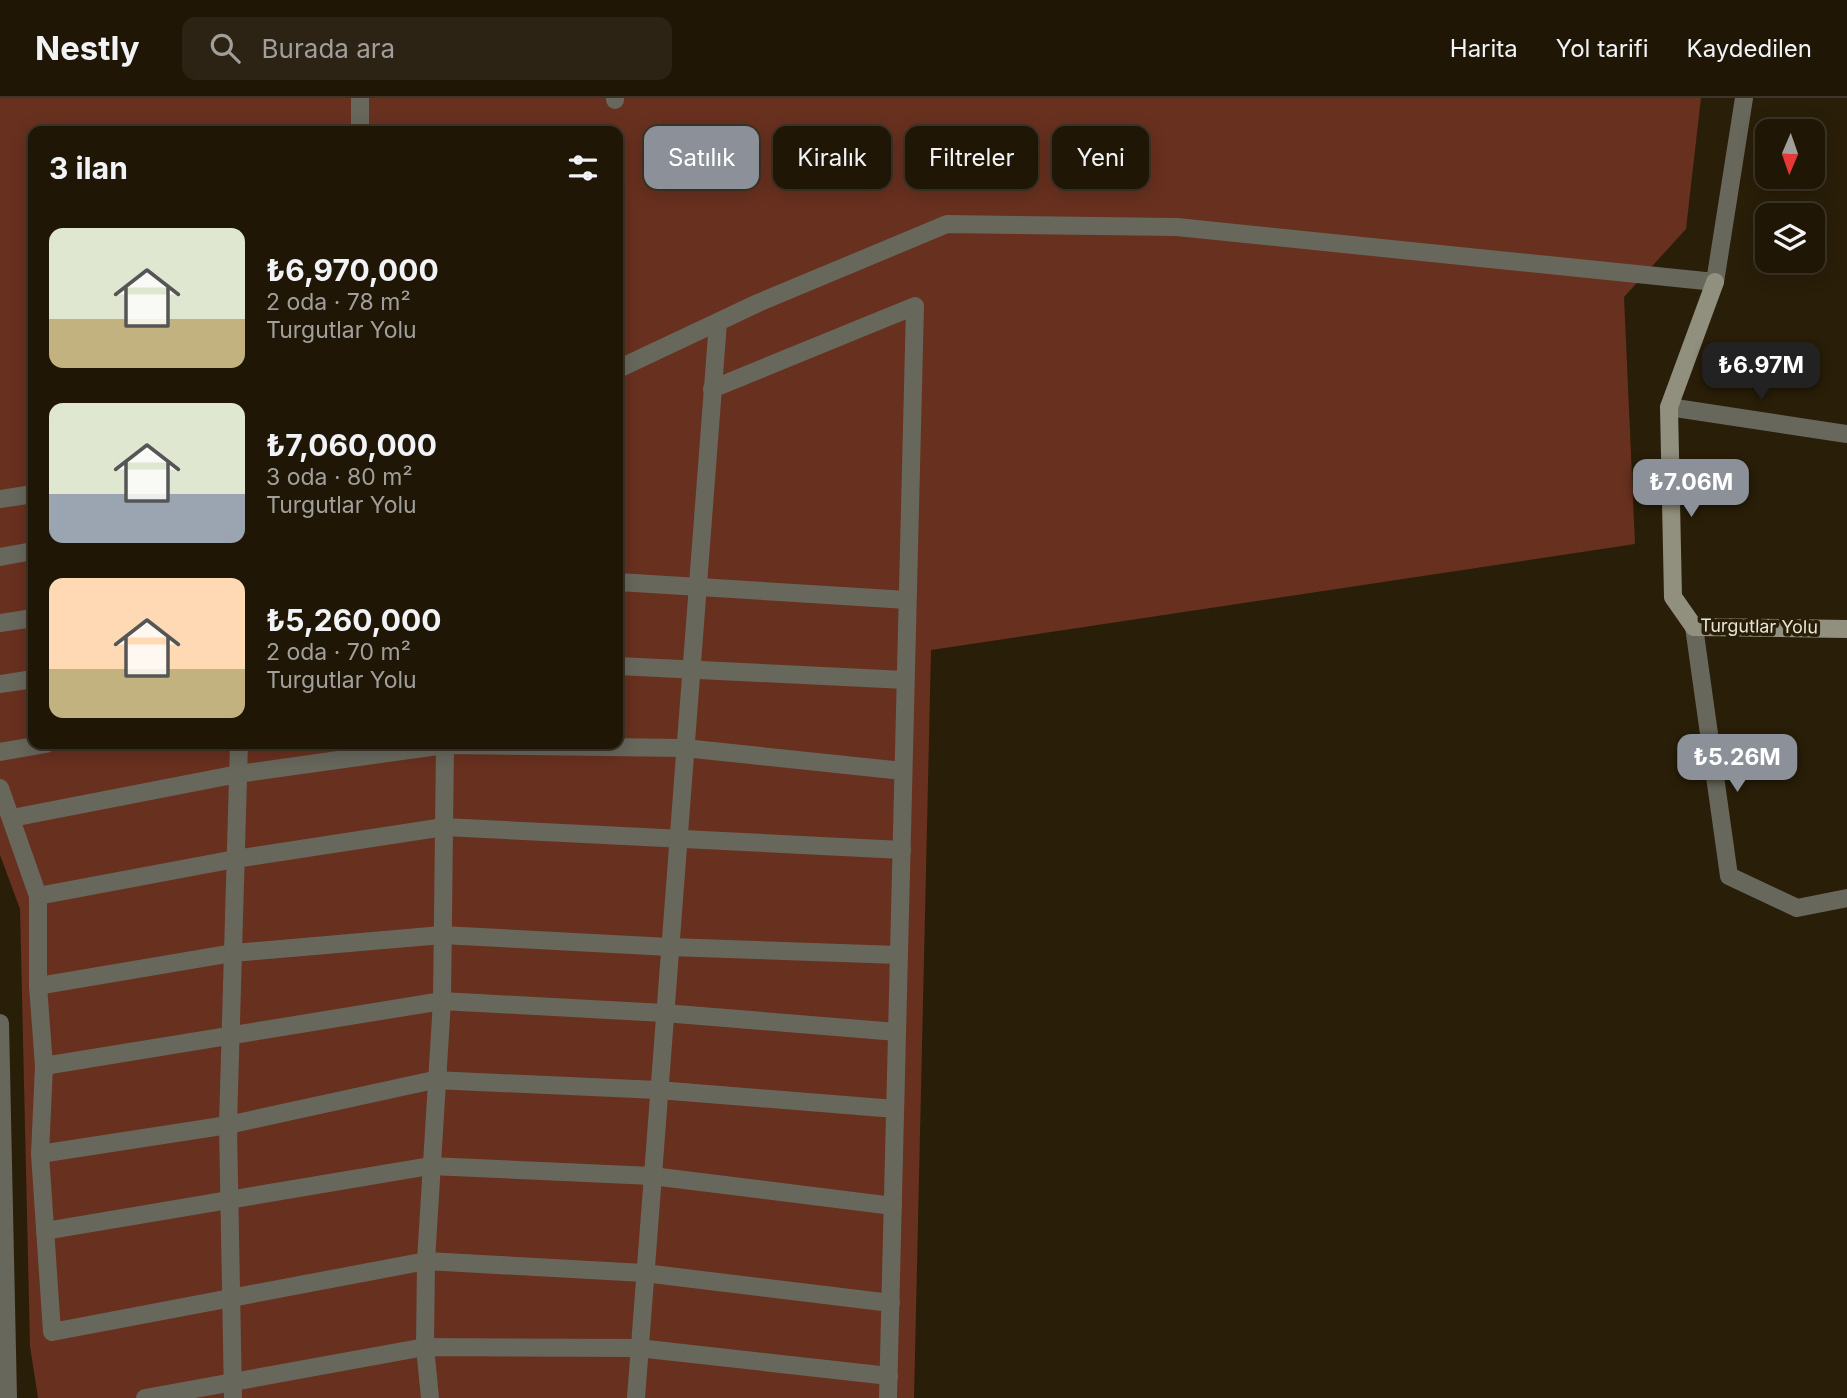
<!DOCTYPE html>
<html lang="tr">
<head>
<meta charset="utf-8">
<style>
  :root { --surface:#1f1606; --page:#2c2314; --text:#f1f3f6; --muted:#a19f9b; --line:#3c3528; --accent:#8c9099 }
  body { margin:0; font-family:Inter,sans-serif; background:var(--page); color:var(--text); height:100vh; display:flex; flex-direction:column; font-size:26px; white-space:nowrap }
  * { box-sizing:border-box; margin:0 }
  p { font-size:23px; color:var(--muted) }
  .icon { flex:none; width:38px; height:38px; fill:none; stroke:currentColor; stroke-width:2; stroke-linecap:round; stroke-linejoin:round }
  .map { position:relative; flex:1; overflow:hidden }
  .panel { position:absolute; left:28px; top:28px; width:595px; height:623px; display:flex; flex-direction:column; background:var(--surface); border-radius:14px; box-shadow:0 4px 18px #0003,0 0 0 2px var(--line) }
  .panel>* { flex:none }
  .banner { position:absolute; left:644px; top:28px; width:665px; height:63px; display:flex; gap:14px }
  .needle { width:46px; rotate:182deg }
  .fabs { position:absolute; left:1755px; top:21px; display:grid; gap:14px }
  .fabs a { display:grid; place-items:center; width:70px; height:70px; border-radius:14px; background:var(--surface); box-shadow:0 4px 18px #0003,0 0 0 2px var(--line); font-size:35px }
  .price { position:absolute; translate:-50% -60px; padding:0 16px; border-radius:14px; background:var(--accent); color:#fff; font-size:23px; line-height:46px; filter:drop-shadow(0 2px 4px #0008) }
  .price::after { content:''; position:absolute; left:50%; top:42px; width:21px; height:16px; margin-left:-10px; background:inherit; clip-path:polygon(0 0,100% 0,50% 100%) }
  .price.selected { background:#222; color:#fff }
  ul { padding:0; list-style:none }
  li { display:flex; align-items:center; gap:21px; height:175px; padding:0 21px }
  li span { display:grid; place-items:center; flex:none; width:196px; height:140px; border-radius:14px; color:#555 }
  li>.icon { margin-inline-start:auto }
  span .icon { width:84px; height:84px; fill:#fffc; stroke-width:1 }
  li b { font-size:30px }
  h2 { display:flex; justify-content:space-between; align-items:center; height:84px; padding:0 21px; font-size:30px }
  .chip { padding:0 24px; border-radius:14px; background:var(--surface); box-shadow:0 4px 18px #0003,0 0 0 2px var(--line); font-size:24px; line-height:63px }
  .chip.selected { background:var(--accent); color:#fff }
  header { display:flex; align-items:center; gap:42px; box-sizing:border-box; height:98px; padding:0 35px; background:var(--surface); border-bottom:2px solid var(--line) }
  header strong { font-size:33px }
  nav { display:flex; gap:38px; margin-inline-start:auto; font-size:24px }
  .search { width:490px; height:63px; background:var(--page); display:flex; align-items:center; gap:18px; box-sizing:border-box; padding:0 24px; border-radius:14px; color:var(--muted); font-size:26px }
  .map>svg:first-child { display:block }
  .green { fill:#68301f; fill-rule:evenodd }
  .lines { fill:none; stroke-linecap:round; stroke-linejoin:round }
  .service { stroke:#68675c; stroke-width:18 }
  .minor { stroke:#68675c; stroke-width:18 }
  .secondary { stroke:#91907e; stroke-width:18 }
  .labels { text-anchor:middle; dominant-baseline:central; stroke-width:7; stroke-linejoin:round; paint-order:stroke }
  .street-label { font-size:18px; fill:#eae3d6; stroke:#291e08 }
</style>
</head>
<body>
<header>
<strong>Nestly</strong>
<div class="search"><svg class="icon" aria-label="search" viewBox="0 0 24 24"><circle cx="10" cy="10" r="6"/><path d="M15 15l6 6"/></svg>Burada ara</div>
<nav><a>Harita</a><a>Yol tarifi</a><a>Kaydedilen</a></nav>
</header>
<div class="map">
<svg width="1847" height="1300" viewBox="0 0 1847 1300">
  <rect width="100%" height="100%" fill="#291e08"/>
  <path class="green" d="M0 0H1701L1686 131 1624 199 1635 446 931 552 914 1300H38L30 1248 20 811 0 757ZM33 33H618V646H33Z"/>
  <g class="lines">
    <g class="service">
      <path d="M712 291 915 208 888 1300"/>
      <path d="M0 401 33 396"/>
      <path d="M0 459 33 453"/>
      <path d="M618 484 907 502"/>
      <path d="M0 525 33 520"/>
      <path d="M618 568 905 582"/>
      <path d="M0 586 33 581"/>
      <path d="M0 654 46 646"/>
      <path d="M0 690 38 798V888L44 968 40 1056 52 1234 426 1163 644 1175 891 1205"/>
      <path d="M12 720 238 676 445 647 684 650 903 673"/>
      <path d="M38 798 235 761 444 729 902 752"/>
      <path d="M38 888 233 855 442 837 669 849 899 857"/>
      <path d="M44 968 442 903 664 915 897 934"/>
      <path d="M40 1056 228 1027 434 982 658 992 895 1011"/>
      <path d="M45 1133 430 1068 652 1078 893 1108"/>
      <path d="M145 1300 425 1249 638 1250 889 1278"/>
      <path d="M430 1300 425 1249 426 1163 442 903 445 646"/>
      <path d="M636 1300 718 224"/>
    </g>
    <g class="minor">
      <path d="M615 2V0"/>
      <path d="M360 33V0"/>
      <path d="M618 271 758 205 947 126 1177 129 1715 184 1744 0"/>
      <path d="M1669 309 1847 336"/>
      <path d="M1694 529 1729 778 1797 810 1847 800"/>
      <path d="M0 925 8 1300"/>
      <path d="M233 1300 228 1027 239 646"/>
    </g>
    <path class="secondary" d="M1715 184 1669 309 1673 499 1694 529 1847 531"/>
  </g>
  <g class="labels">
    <g class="street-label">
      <text transform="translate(1759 528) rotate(1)">Turgutlar Yolu</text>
    </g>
  </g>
</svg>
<div class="fabs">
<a><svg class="needle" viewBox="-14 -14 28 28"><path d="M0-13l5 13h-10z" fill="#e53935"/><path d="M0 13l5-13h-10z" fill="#a19f9b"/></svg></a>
<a><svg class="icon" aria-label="layers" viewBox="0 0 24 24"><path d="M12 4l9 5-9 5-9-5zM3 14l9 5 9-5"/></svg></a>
</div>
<b class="price selected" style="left:1761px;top:304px">₺6.97M</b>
<b class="price" style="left:1691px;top:421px">₺7.06M</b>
<b class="price" style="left:1737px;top:696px">₺5.26M</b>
<div class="banner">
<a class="chip selected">Satılık</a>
<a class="chip">Kiralık</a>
<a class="chip">Filtreler</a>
<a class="chip">Yeni</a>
</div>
<section class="panel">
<h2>3 ilan<svg class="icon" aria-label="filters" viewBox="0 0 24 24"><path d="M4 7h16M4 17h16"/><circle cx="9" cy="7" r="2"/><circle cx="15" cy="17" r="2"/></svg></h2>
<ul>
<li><span style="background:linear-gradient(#dfe7d0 65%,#c2b280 0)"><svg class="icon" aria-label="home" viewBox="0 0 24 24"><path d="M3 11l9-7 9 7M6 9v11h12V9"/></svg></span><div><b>₺6,970,000</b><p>2 oda · 78 m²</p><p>Turgutlar Yolu</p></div></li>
<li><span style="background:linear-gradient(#dfe7d0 65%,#9aa5b1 0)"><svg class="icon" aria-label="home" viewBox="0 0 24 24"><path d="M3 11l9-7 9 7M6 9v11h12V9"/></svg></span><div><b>₺7,060,000</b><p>3 oda · 80 m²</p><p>Turgutlar Yolu</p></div></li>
<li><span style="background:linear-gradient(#ffd9b3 65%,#c2b280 0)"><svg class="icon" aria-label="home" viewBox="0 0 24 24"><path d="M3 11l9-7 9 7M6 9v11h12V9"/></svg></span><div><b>₺5,260,000</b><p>2 oda · 70 m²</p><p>Turgutlar Yolu</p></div></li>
</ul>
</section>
</div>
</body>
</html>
